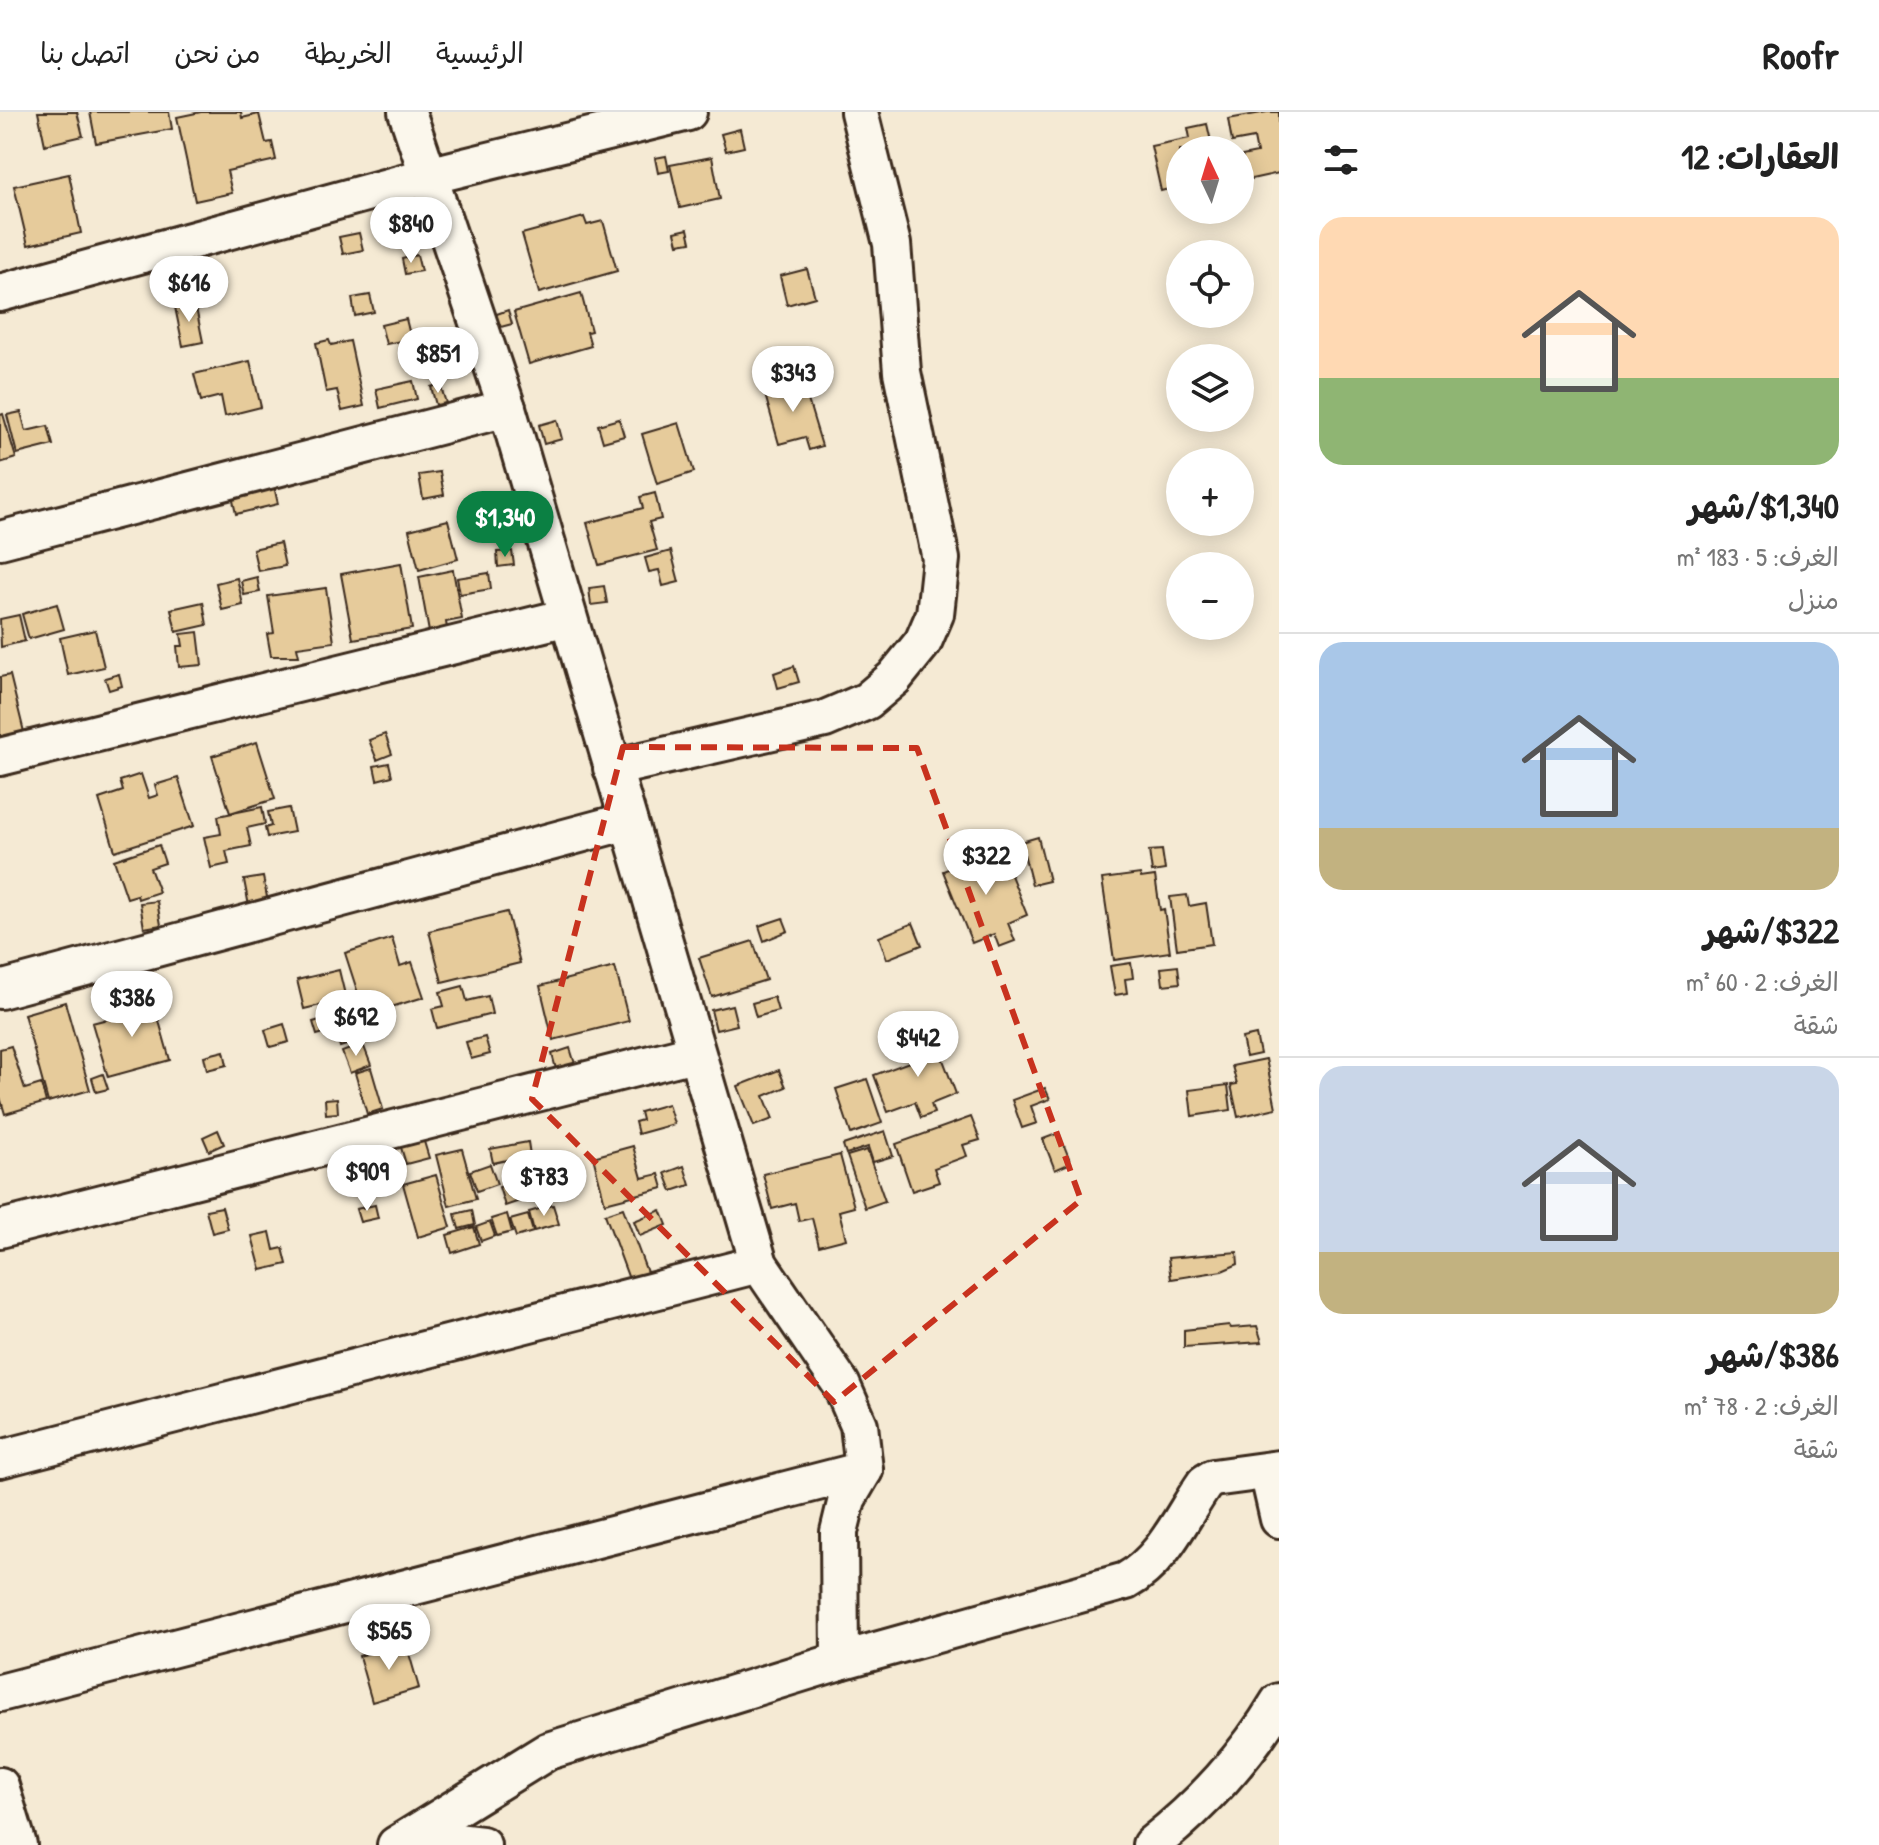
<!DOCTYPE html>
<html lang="ar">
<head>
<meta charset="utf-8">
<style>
  :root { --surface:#fff; --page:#f6f6f6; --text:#222; --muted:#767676; --line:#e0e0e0; --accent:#0b8043 }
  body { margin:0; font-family:"Patrick Hand","Playpen Sans Arabic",sans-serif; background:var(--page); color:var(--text); direction:rtl; height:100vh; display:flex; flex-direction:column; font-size:30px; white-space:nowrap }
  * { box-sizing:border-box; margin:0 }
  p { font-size:26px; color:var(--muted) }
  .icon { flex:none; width:44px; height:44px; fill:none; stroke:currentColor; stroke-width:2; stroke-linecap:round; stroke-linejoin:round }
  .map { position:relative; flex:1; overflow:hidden; direction:ltr }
  .panel { display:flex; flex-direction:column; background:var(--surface); width:600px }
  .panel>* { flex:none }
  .needle { width:52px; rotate:356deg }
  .controls { position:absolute; left:1166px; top:24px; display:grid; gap:16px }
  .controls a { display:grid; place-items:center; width:88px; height:88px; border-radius:50%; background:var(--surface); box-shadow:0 4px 20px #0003; font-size:40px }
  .price { position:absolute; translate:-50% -68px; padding:0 18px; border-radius:28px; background:#fff; color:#222; font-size:26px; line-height:52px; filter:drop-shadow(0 2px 4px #0008) }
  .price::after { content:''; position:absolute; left:50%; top:48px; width:24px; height:18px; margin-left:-12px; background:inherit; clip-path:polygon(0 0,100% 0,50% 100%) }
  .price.on { background:var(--accent); color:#fff }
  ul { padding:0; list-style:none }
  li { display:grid; align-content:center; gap:16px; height:424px; padding:0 40px }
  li+li { border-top:2px solid var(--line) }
  li span { display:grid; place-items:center; height:248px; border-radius:24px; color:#555 }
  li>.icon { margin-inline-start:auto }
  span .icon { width:144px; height:144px; fill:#fffc; stroke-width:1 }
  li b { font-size:34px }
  h2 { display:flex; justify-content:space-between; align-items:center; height:96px; padding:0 40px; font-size:34px }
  header { display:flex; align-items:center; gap:48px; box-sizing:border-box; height:112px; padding:0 40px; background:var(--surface); border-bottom:2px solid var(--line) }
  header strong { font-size:38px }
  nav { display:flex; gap:44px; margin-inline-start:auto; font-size:28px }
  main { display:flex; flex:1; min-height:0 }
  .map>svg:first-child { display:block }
  .building { fill:#e6cb9b; stroke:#3b2a1e; stroke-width:2 }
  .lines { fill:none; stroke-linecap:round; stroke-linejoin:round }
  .street-casing { stroke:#3b2a1e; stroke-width:42 }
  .street { stroke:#fbf7ec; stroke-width:36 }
  .marked { fill:none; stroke:#c8321e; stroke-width:6; stroke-dasharray:16 10; stroke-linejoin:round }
</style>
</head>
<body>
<header>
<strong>Roofr</strong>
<nav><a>الرئيسية</a><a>الخريطة</a><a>من نحن</a><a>اتصل بنا</a></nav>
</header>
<main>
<section class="panel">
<h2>العقارات: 12<svg class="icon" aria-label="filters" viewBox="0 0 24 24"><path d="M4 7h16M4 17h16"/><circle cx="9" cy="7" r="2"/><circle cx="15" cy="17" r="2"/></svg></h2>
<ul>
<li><span style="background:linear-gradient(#ffd9b3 65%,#8fb573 0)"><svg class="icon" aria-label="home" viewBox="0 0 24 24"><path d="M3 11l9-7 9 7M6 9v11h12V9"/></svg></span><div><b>$1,340/شهر</b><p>الغرف: 5 · 183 m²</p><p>منزل</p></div></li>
<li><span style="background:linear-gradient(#a9c7e8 75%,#c2b280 0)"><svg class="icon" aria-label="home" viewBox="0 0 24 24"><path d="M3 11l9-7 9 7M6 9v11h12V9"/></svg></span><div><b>$322/شهر</b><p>الغرف: 2 · 60 m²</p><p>شقة</p></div></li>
<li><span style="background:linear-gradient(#c9d6e8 75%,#c2b280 0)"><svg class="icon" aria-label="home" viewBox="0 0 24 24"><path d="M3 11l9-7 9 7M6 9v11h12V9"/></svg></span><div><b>$386/شهر</b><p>الغرف: 2 · 78 m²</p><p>شقة</p></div></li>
</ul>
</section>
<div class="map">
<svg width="1279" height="1733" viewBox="0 0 1279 1733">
  <rect width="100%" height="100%" fill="#f5ead4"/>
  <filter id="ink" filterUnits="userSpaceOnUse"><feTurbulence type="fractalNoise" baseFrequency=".0125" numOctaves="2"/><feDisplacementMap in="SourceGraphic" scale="16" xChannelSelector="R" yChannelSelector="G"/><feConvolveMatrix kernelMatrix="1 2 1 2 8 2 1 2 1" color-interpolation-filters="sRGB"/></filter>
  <g filter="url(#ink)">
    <g class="building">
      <path d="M38 0H77L83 24 45 33Z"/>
      <path d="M90 0H169L172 17 96 31Z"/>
      <path d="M201 0H241L242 6 259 2 266 31 272 30 276 48 227 59 232 81 195 89 177 5Z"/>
      <path d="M1267 0H1279V61L1247 68 1242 44 1257 41 1254 26 1232 30 1228 7Z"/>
      <path d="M1207 12 1213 38H1180V74L1161 79 1151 34 1190 26 1188 16Z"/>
      <path d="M740 17 744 35 726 39 721 22Z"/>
      <path d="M666 44 669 59 658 61 655 46Z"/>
      <path d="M712 45 720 87 680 96 670 53Z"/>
      <path d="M69 62 81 121 28 133 14 74Z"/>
      <path d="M584 105 587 113 603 109 617 159 539 181 522 122Z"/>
      <path d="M688 117 691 130 678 132 675 120Z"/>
      <path d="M359 121 363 138 343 142 339 125Z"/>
      <path d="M417 143 421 159 405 162 402 147Z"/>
      <path d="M807 157 815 185 787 193 780 164Z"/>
      <path d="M581 181 591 219 587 220 591 234 529 252 514 200Z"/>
      <path d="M370 183 374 200 355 204 352 186Z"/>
      <path d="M195 191 203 230 183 234 175 195Z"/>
      <path d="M508 198 512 212 497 216 494 203Z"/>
      <path d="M406 207 411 227 386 232 381 213Z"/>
      <path d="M329 228 331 233 350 229 364 294 342 299 337 278 326 280 316 231Z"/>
      <path d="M250 249 261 295 225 304 221 284 201 289 194 262Z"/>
      <path d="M802 268 822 334 809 338 805 325 779 332 764 279Z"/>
      <path d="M413 269 417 287 380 296 376 277Z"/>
      <path d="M440 272 446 291 436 293 431 275Z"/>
      <path d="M21 300 26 319 48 314 53 333 17 342 7 303Z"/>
      <path d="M3 302 16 346 0 351V303Z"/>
      <path d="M619 307 624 324 603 330 598 313Z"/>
      <path d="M557 308 562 327 544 332 539 313Z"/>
      <path d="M679 311 694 360 657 372 642 322Z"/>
      <path d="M440 360 444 383 423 387 419 363Z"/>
      <path d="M274 374 278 392 236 402 232 384Z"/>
      <path d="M655 381 661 407 649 410 657 438 599 453 587 411 643 396 640 385Z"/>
      <path d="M448 408 458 447 419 458 409 418Z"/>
      <path d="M280 431 285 454 258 459 253 437Z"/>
      <path d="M512 439 514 453 498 455 497 440Z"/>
      <path d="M671 439 679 470 663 474 659 458 649 460 645 446Z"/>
      <path d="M401 451 412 517 353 527 341 462Z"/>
      <path d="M453 458 462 507 446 510 449 528 431 531 419 465Z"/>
      <path d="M489 461 491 477 460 482 457 466Z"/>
      <path d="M257 465 260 480 244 483 241 469Z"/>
      <path d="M237 466 243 493 222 498 216 471Z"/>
      <path d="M604 474 607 491 591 493 589 476Z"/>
      <path d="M326 476 334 530 297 535 299 544H271L267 522 274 521 268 484Z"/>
      <path d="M203 490 207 513 176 520 171 497Z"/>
      <path d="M57 492 64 517 29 527 22 502Z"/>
      <path d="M19 503 25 529 1 535 0 507Z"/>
      <path d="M95 518 104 555 68 563 60 526Z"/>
      <path d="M198 520 202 553 179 555 177 534H183L181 522Z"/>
      <path d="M794 554 799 570 778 576 774 561Z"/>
      <path d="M119 562 122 574 109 578 105 566Z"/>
      <path d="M10 563 24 620 0 626V565Z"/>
      <path d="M385 622 392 642 377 648 369 628Z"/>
      <path d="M257 630 275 687 230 701 212 644Z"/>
      <path d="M389 651 392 664 377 668 374 654Z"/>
      <path d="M141 662 149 686 158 683 155 673 178 666 194 714 115 739 99 687 123 679 120 669Z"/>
      <path d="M262 695 265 712 247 716 251 734 226 739 229 752 211 756 204 725 221 722 218 704Z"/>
      <path d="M289 696 294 720 267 725 265 716 271 714 268 700Z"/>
      <path d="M1038 725 1049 769 1032 773 1021 730Z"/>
      <path d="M159 733 165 751 150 756 159 780 138 787 137 783 127 786 114 748Z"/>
      <path d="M1000 736 1027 803 1008 811 1015 829 999 835 994 822 972 831 943 759Z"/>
      <path d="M1162 738 1165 758 1152 760 1149 739Z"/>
      <path d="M1140 762 1141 766 1155 764 1160 798 1164 797 1170 840 1114 848 1102 767Z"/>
      <path d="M263 765 268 790 249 794 244 768Z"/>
      <path d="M1187 783 1189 794 1206 791 1212 832 1177 837 1170 785Z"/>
      <path d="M157 789 161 813 144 816 140 791Z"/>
      <path d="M507 800 520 851 442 870 429 819Z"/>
      <path d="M783 806 788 819 764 829 759 814Z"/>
      <path d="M913 811 922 833 887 847 879 825Z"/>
      <path d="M392 826 400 854 412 850 424 885 365 903 345 841Z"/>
      <path d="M753 829 766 868 712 885 699 846Z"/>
      <path d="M1131 851 1133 866 1125 867 1127 881 1115 883 1110 854Z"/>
      <path d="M1178 854 1180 871 1163 873 1161 856Z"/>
      <path d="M615 855 629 909 553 928 540 874Z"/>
      <path d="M339 858 346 887 304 897 297 868Z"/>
      <path d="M156 867 160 881 147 884 144 870Z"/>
      <path d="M463 874 467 889 488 884 492 902 437 916 432 897 444 894 440 880Z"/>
      <path d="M152 884 170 948 108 965 92 911 127 902 125 892Z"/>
      <path d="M774 885 778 899 756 905 752 891Z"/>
      <path d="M65 890 90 978 48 990 24 902Z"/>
      <path d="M732 893 737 913 716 918 711 898Z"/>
      <path d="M351 899 355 912 317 923 313 910Z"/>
      <path d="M284 912 289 930 270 935 265 918Z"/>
      <path d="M354 916 359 929 340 935 336 922Z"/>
      <path d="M931 916 956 982 931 992 934 1001 921 1006 915 990 888 1000 874 963 923 945 914 922Z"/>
      <path d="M1256 923 1260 942 1246 945 1242 926Z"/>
      <path d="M485 925 490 942 471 947 466 930Z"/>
      <path d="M363 932 371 953 350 961 342 940Z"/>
      <path d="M11 934 25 977 41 972 46 990 5 1002 0 985V937Z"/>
      <path d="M570 936 576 955 557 961 552 942Z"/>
      <path d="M224 939 227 953 207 958 204 944Z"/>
      <path d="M1266 947 1276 996 1238 1005 1231 973 1237 972 1232 954Z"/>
      <path d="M371 956 383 997 367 1002 355 961Z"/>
      <path d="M779 958 786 975 764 984 773 1007 754 1014 738 974Z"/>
      <path d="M103 962 108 977 96 980 92 966Z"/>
      <path d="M867 967 882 1011 851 1022 836 977Z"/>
      <path d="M1228 973 1231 998 1192 1004 1189 978Z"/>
      <path d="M1045 976 1050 987 1031 994 1037 1011 1022 1016 1012 988Z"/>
      <path d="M337 986 338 1001 326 1002 325 987Z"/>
      <path d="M668 992 674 1012 638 1022 635 1010 642 1008 640 1000Z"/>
      <path d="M971 1005 980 1028 963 1033 967 1044 934 1056 939 1070 912 1079 896 1032Z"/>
      <path d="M218 1018 224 1032 209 1039 203 1025Z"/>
      <path d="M885 1019 893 1044 873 1050 868 1035 846 1042 843 1033Z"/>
      <path d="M1059 1021 1071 1051 1055 1058 1043 1027Z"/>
      <path d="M422 1023 429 1046 406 1052 399 1029Z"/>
      <path d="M528 1030 530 1043 493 1051 490 1037Z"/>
      <path d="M633 1034 642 1066 659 1062 663 1076 605 1091 593 1045Z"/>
      <path d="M462 1037 476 1087 449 1094 436 1043Z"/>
      <path d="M867 1038 885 1089 865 1096 847 1044Z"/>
      <path d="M840 1043 854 1095 839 1099 846 1127 819 1134 812 1106 799 1109 795 1091 772 1097 763 1062Z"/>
      <path d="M490 1052 497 1072 477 1079 470 1059Z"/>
      <path d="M684 1054 690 1073 672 1079 665 1061Z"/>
      <path d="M436 1063 451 1115 418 1125 403 1072Z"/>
      <path d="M519 1068 526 1087 505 1094 499 1075Z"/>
      <path d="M375 1093 378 1106 360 1110 356 1097Z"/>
      <path d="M553 1093 559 1112 534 1119 529 1100Z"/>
      <path d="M222 1095 228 1117 212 1121 206 1098Z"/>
      <path d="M623 1096 651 1171 633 1178 605 1102Z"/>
      <path d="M472 1098 475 1113 459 1117 455 1102Z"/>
      <path d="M661 1098 667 1113 640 1124 634 1109Z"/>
      <path d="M507 1102 512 1120 497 1124 491 1107Z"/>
      <path d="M528 1103 533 1120 516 1125 510 1108Z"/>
      <path d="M490 1110 495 1124 481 1129 476 1115Z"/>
      <path d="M474 1115 479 1132 452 1141 447 1123Z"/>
      <path d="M270 1120 274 1138 283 1136 287 1152 261 1158 252 1124Z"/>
      <path d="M1237 1140 1238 1152 1222 1159 1171 1167 1168 1146Z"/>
      <path d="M1229 1213 1231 1216 1257 1214 1262 1230 1184 1235V1218Z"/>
      <path d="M406 1531 419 1576 372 1590 359 1544Z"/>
    </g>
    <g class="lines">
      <defs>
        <g id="street">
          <path d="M407 0 507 296"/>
          <path d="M0 181 428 64 688 0"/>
          <path d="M0 428 507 296 759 1152 841 1272 859 1313 864 1358 847 1387 839 1420 840 1549"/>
          <path d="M0 645 568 505"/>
          <path d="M612 656 825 607 867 589 894 566 923 530 935 502 941 447 902 260 892 132 859 0"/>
          <path d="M0 878 628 709"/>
          <path d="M0 1117 694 941"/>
          <path d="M0 1347 759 1152"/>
          <path d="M1268 1359 1279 1407"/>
          <path d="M0 1581 864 1358"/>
          <path d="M0 1674 18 1733"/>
          <path d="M404 1730 431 1727 482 1733"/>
          <path d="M396 1733 548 1639 840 1549 1126 1469C1164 1448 1181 1405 1205 1371L1213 1366 1279 1357"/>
          <path d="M1151 1733C1201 1694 1247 1644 1279 1590"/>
        </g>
      </defs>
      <use href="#street" class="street-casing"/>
      <use href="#street" class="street"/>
    </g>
  </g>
  <path class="marked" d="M623 635 917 636 1081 1088 834 1290 532 987Z"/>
</svg>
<div class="controls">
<a><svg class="needle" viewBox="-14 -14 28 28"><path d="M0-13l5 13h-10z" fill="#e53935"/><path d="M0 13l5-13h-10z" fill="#767676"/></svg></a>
<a><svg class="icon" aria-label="locate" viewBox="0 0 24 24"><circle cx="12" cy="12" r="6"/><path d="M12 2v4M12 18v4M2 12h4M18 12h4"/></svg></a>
<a><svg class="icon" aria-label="layers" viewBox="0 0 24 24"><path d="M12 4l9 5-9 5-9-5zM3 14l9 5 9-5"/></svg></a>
<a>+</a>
<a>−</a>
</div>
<b class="price" style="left:411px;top:153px">$840</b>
<b class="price" style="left:189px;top:212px">$616</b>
<b class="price" style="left:438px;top:283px">$851</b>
<b class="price" style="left:793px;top:302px">$343</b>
<b class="price on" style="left:505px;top:447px">$1,340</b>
<b class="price" style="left:986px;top:785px">$322</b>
<b class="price" style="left:132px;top:927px">$386</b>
<b class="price" style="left:356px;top:946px">$692</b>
<b class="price" style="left:918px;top:967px">$442</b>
<b class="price" style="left:367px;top:1101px">$909</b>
<b class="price" style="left:544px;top:1106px">$783</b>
<b class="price" style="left:389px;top:1560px">$565</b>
</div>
</main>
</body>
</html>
